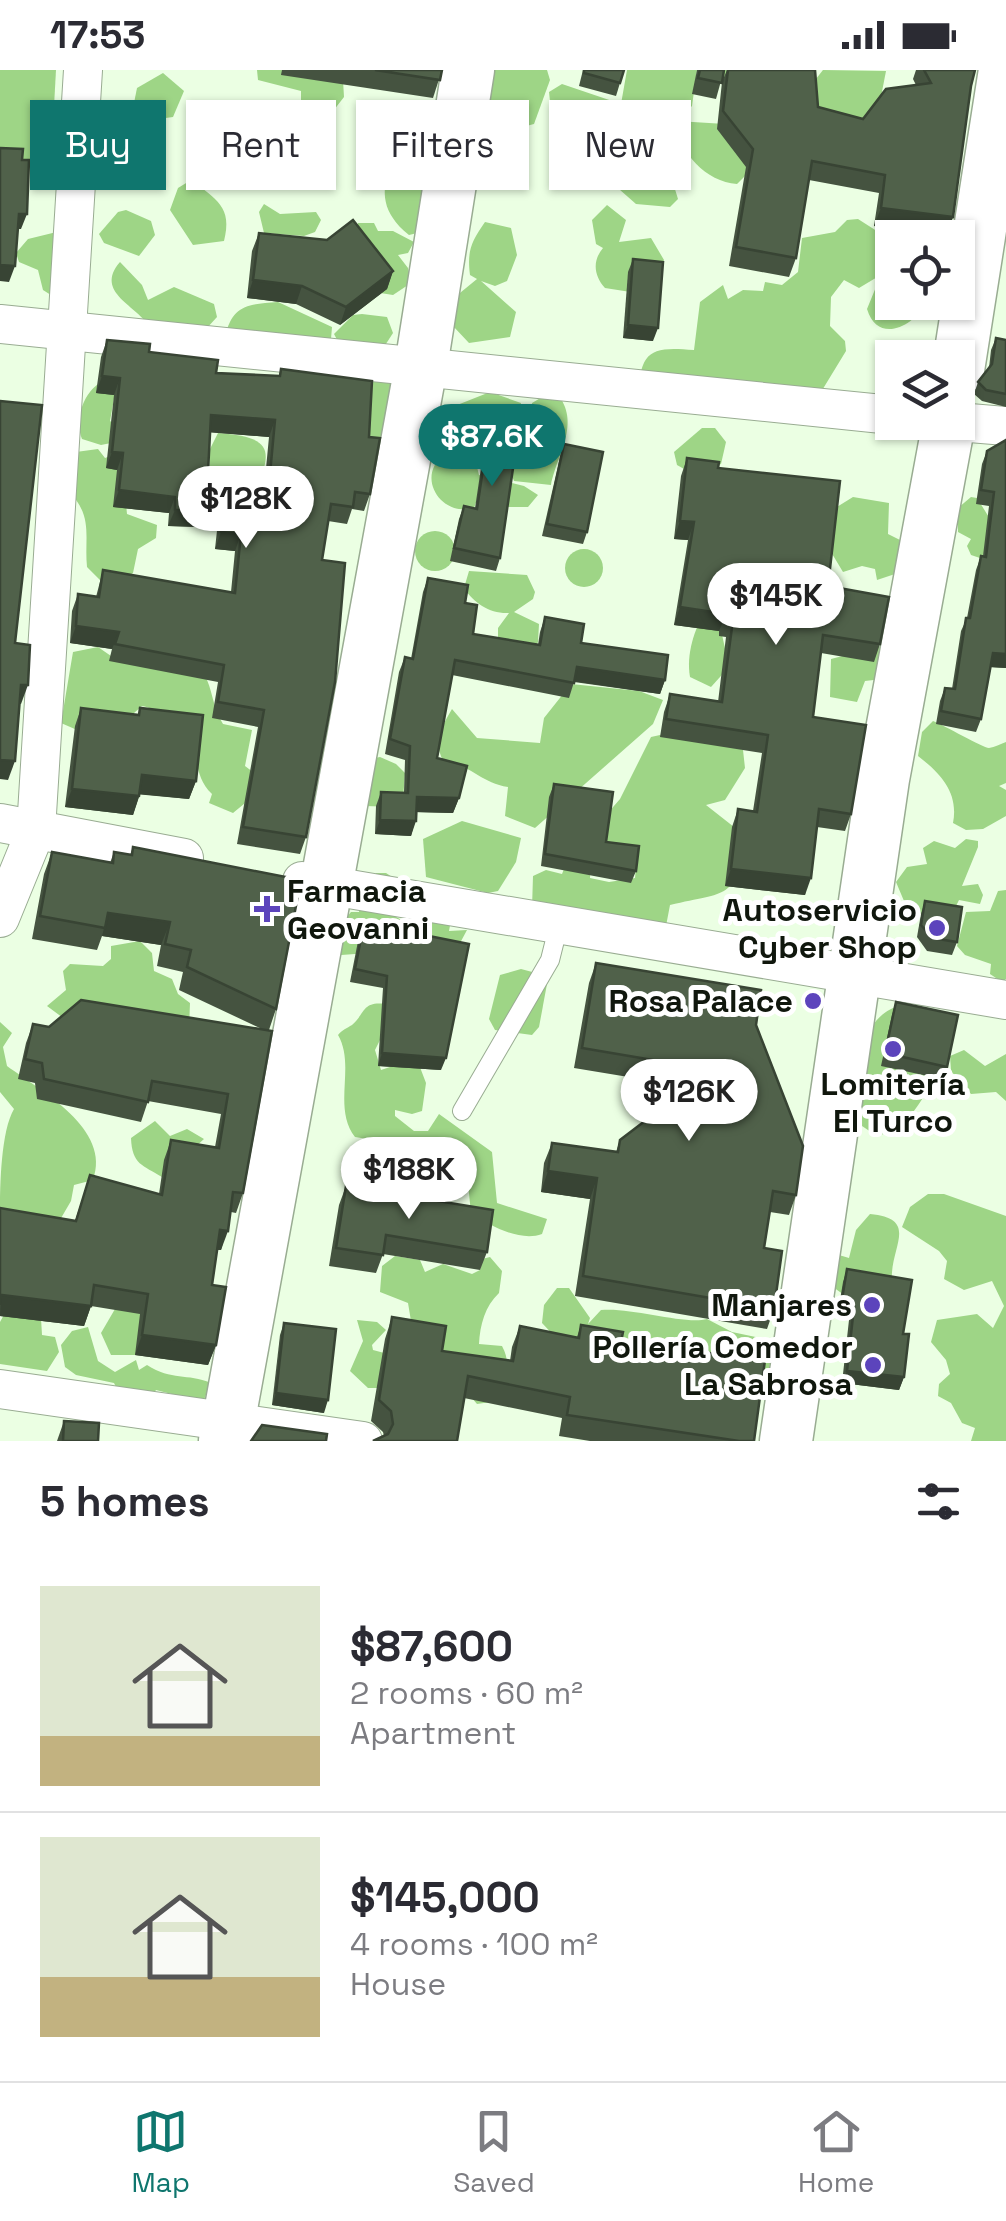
<!DOCTYPE html>
<html lang="en">
<head>
<meta charset="utf-8">
<style>
  :root { --surface:#fff; --page:#f2f2f3; --text:#2b2b33; --muted:#7c7c81; --line:#e1e1e2; --accent:#0f766e }
  body { margin:0; font-family:"Space Grotesk",sans-serif; background:var(--page); color:var(--text); height:100vh; display:flex; flex-direction:column; font-size:38px; white-space:nowrap }
  * { box-sizing:border-box; margin:0 }
  p { font-size:32px; color:var(--muted) }
  .icon { flex:none; width:55px; height:55px; fill:none; stroke:currentColor; stroke-width:2; stroke-linecap:round; stroke-linejoin:round }
  .map { position:relative; height:1371px; overflow:hidden }
  .details { display:flex; flex-direction:column; background:var(--surface); flex:1 }
  .details>* { flex:none }
  .guide { position:absolute; left:30px; top:30px; width:948px; height:90px; display:flex; gap:20px }
  .fabs { position:absolute; left:875px; top:150px; display:grid; gap:20px }
  .fabs a { display:grid; place-items:center; width:100px; height:100px; border-radius:0px; background:var(--surface); box-shadow:0 2px 8px #0004; font-size:50px }
  .price { position:absolute; translate:-50% -85px; padding:0 22px; border-radius:35px; background:#fff; color:#222; font-size:32px; line-height:65px; filter:drop-shadow(0 2px 5px #0008) }
  .price::after { content:''; position:absolute; left:50%; top:60px; width:30px; height:22px; margin-left:-15px; background:inherit; clip-path:polygon(0 0,100% 0,50% 100%) }
  .price.current { background:var(--accent); color:#fff }
  ul { padding:0; list-style:none }
  li { display:flex; align-items:center; gap:30px; height:250px; padding:0 40px }
  li+li { border-top:2px solid var(--line) }
  li span { display:grid; place-items:center; flex:none; width:280px; height:200px; border-radius:0px; color:#555 }
  li>.icon { margin-inline-start:auto }
  span .icon { width:120px; height:120px; fill:#fffc; stroke-width:1 }
  li b { font-size:42px }
  h2 { display:flex; justify-content:space-between; align-items:center; height:120px; padding:0 40px; font-size:42px }
  .tag { padding:0 35px; border-radius:0px; background:var(--surface); box-shadow:0 2px 8px #0004; font-size:35px; line-height:90px }
  .tag.current { background:var(--accent); color:#fff }
  .status { display:flex; justify-content:space-between; align-items:center; height:70px; padding:0 50px; background:var(--surface); direction:ltr }
  .status svg { height:28px; fill:currentColor }
  .menu { display:flex; justify-content:space-around; align-items:center; height:140px; border-top:2px solid var(--line); background:var(--surface); font-size:28px; color:var(--muted) }
  .menu a { display:grid; justify-items:center; gap:5px }
  .menu .current { color:var(--accent) }
  .map>svg:first-child { display:block }
  .forest { fill:#9ed586 }
  .lines { fill:none; stroke-linecap:round; stroke-linejoin:round }
  .service-casing { stroke:#99ac92; stroke-width:20 }
  .minor-casing { stroke:#99ac92; stroke-width:40 }
  .secondary-casing { stroke:#99ac92; stroke-width:55 }
  .service { stroke:#fff; stroke-width:18 }
  .minor { stroke:#fff; stroke-width:38 }
  .secondary { stroke:#fff; stroke-width:52 }
  .wall { fill:#455340 }
  .shaded-wall { fill:#384434 }
  .building { fill:#50614a; stroke:#384434; stroke-width:2.5 }
  .poi-dot { fill:#5c44bc; stroke:#fff; stroke-width:4 }
  .labels { text-anchor:middle; dominant-baseline:central; stroke-width:10; stroke-linejoin:round; paint-order:stroke }
  .poi-label { font-size:32px; font-weight:bold; fill:#10170d; stroke:#fff; text-anchor:end }
</style>
</head>
<body>
<div class="status"><b>17:53</b><svg viewBox="0 0 49 12"><path d="M0 12V9h3v3zM5 12V6h3v6zM10 12V3h3v9zM15 12V0h3v12zM26 1h20v11H26zM47 4h2v5h-2z"/></svg></div>
<div class="map">
<svg width="1006" height="1371" viewBox="0 0 1006 1371">
  <rect width="100%" height="100%" fill="#ebffe3"/>
  <g class="forest">
    <path d="M0 0H56L51 91 0 88Z"/>
    <path d="M257 0H304L343 10 344 27 330 45 301 41V21L258 10Z"/>
    <path d="M480 0H547L550 10 534 54 507 61 474 40Z"/>
    <path d="M627 0H697L692 36 677 51 725 54 723 0H786L752 99 737 114C706 112 679 82 675 52L639 67 580 60 561 54 551 40 549 22 562 14 621 34Z"/>
    <path d="M823 0 886 1 879 37 868 58 818 56 812 14Z"/>
    <path d="M163 3 184 21 173 47 144 51 133 38 137 18Z"/>
    <path d="M444 22 434 159 409 165C354 120 410 81 413 31L435 33Z"/>
    <path d="M673 77 686 87 685 98 674 116 678 129 670 137 636 134 611 112 618 85 642 97 654 82Z"/>
    <path d="M191 110C216 129 233 137 224 171L193 175 170 140 178 118Z"/>
    <path d="M264 134 280 144 316 142 321 150 315 162 304 166 264 163 259 142Z"/>
    <path d="M607 135 626 150 619 172 651 168 664 190 658 204 637 223 605 218C594 206 592 191 603 178L596 174 592 150Z"/>
    <path d="M126 140 151 151 155 165 139 186 104 173 99 164 118 142Z"/>
    <path d="M858 149 883 165 887 179 879 206 859 218 844 210 831 227 830 256 845 271 846 281 821 322 637 330C641 281 648 276 694 280L700 232 723 215 728 229 743 220 763 221 765 212 782 215 798 202 802 168 835 162 847 150Z"/>
    <path d="M485 152 511 158 517 185 507 211 495 216 481 211 516 242 510 267 469 273 453 256 455 227 477 209 470 205C467 181 471 172 485 152Z"/>
    <path d="M358 153H374L378 161H393L414 172 408 183 398 185 408 198 411 213 393 225 374 222 355 173Z"/>
    <path d="M73 158 54 227 43 220 38 200 19 192 16 183 28 169Z"/>
    <path d="M120 192 142 215 148 230 174 217 214 234 217 247 206 259 150 258C139 236 93 223 120 192Z"/>
    <path d="M892 206V232L926 233C914 256 878 275 867 239L876 217Z"/>
    <path d="M278 232 332 257 331 269 318 287 225 267C232 235 248 234 278 232Z"/>
    <path d="M362 244 387 247 393 263 382 280 341 277 334 264 353 245Z"/>
    <path d="M377 301 442 341 490 322 521 333 519 345 490 348 476 393 479 405 524 416 538 425 528 437H495L479 424 474 438C440 448 414 404 446 384L437 367 428 385 382 392 371 377 367 358 305 304Z"/>
    <path d="M98 314 115 323 110 351 125 362 116 372 101 375 82 369C75 350 82 326 98 314Z"/>
    <path d="M554 320C583 351 558 381 551 415L514 411 510 401 516 360 530 353 532 333Z"/>
    <path d="M702 358H715L726 372 721 394 693 404 677 395 674 382Z"/>
    <path d="M218 363C275 367 274 381 251 430L209 427 210 379Z"/>
    <path d="M98 379 105 388 121 382 127 444 157 455 156 468 138 479 133 503 116 513 100 510 87 497C84 467 94 446 68 421L76 382Z"/>
    <path d="M853 427 889 433 888 464 906 473 907 500 877 510 875 499 862 496 843 502 831 482 832 440Z"/>
    <path d="M971 427 977 428 995 457 978 498 980 488 971 485 967 476 971 469 958 462V438Z"/>
    <circle cx="435" cy="481" r="20"/>
    <circle cx="584" cy="498" r="19"/>
    <path d="M469 501 527 505 535 522 533 529 514 542 539 554 538 572 531 585 498 573V558L509 543C490 544 474 533 464 518Z"/>
    <path d="M706 540 718 546 729 597 711 617 690 607C686 585 694 559 706 540Z"/>
    <path d="M896 572 882 609 865 611 857 632 830 627 831 589Z"/>
    <path d="M98 577 111 586 204 604C213 619 212 637 223 654L252 660 245 696 257 705 250 729 233 743 209 733 212 724C193 706 200 686 188 666 180 654 155 638 142 636L134 643 130 661 100 670 61 653 73 582Z"/>
    <path d="M571 614 639 621 663 630 653 654 535 758 505 746 508 717C481 713 470 694 443 691 433 670 441 658 452 639L477 668 540 673 544 648Z"/>
    <path d="M933 651C944 655 983 678 989 678 995 677 1000 674 1006 672V713L999 716 1006 720V746L983 759 966 760 953 753C959 722 940 703 918 686L922 662Z"/>
    <path d="M696 657 743 680 745 698 725 730 706 735 748 768C733 831 729 821 670 835L666 856 532 838 533 806 546 800 562 804 573 776 591 791 590 808 609 812 635 808 637 787 607 780V744L620 729 651 667Z"/>
    <path d="M380 687 396 694 405 703 403 729 395 737 365 736V690Z"/>
    <path d="M462 751 521 768 516 792 498 821 488 823 426 807 423 769Z"/>
    <path d="M966 769 978 771V777L962 816 978 814 983 825 980 834 959 830 956 836 921 844 904 831 896 812 907 797 927 794 923 778 934 771 955 778Z"/>
    <path d="M376 803H386L400 812 389 843 407 853 423 845 451 850 449 861 467 860 452 888 418 992 426 1013 422 1041 412 1044 395 1040V1046L414 1061H428L439 1044 492 1082 497 1133 547 1149 542 1164C520 1172 490 1156 471 1143L468 1114 380 1071 355 1067C332 1037 356 996 338 965 342 960 347 958 352 955 365 944 362 931 385 934L384 962 375 980 381 1000 405 992 395 881 328 886 337 858 351 842H359L361 821Z"/>
    <path d="M1006 820V909L1002 912 990 904 991 894 965 885 957 876 966 842 990 841 998 821Z"/>
    <path d="M140 871 152 883 154 901 172 909 178 924 190 933 189 958 74 956 47 936 66 920 63 901 70 894 103 896 111 889V876Z"/>
    <path d="M521 899 536 903 547 914 539 957 532 965 495 960 489 949 500 905Z"/>
    <path d="M898 936 934 998C929 1026 906 1060 877 1066L853 1050C858 1012 855 950 898 936Z"/>
    <path d="M0 952 12 963 3 977 7 996C41 1021 112 1059 93 1110L74 1115 71 1131 57 1155 0 1142C0 1115 1 1061 14 1039L0 1022Z"/>
    <path d="M964 980 985 996 1006 984V1031L996 1022 971 1024 951 1001 950 986Z"/>
    <path d="M155 1051 170 1066 187 1059 204 1069 162 1107C143 1095 132 1095 131 1068Z"/>
    <path d="M928 1124H944L1006 1146V1371H971L975 1358 962 1353 951 1333 938 1326 939 1314 950 1304 946 1290 931 1272 937 1250 977 1244 993 1258 1004 1236 992 1211 964 1220 944 1209 947 1191 939 1181 902 1157 910 1137Z"/>
    <path d="M870 1144C921 1149 889 1177 892 1212L851 1230 833 1217 839 1185 849 1188 856 1160Z"/>
    <path d="M395 1186 420 1190 425 1202 443 1194 472 1204 480 1200 482 1189 490 1187 502 1201 499 1223C485 1236 480 1255 479 1274L502 1276C514 1298 502 1312 491 1332L477 1334 412 1257 408 1233 380 1222 382 1196Z"/>
    <path d="M557 1218H569L590 1248 588 1254 601 1240C631 1237 685 1255 707 1249L732 1262 775 1271 767 1307 744 1317 583 1269 558 1270 542 1253 544 1235Z"/>
    <path d="M115 1239 147 1243 142 1278 135 1285H111L101 1263Z"/>
    <path d="M6 1241 41 1248 42 1265 55 1267 59 1282 47 1301 0 1294V1252Z"/>
    <path d="M357 1250 377 1252 386 1260 372 1275 373 1280 388 1284 382 1318H368L350 1301 363 1271Z"/>
    <path d="M88 1257 98 1291 115 1302 136 1290 139 1300 147 1295C172 1311 187 1303 211 1313L203 1332 156 1320 154 1323 118 1321 114 1313 76 1305 65 1297 61 1275 72 1261Z"/>
  </g>
  <g class="lines">
    <defs>
      <path id="service" d="M462 1041 550 890 559 854"/>
      <g id="minor">
        <path d="M0 254 892 345"/>
        <path d="M958 352 1006 356"/>
        <path d="M0 753 184 788"/>
        <path d="M302 811 1006 930"/>
        <path d="M0 848 36 760 83 0"/>
        <path d="M0 1319 363 1371"/>
      </g>
      <g id="secondary">
        <path d="M958 300 1005 0"/>
        <path d="M225 1371 421 296 468 0"/>
        <path d="M786 1371 883 709 949 352"/>
      </g>
    </defs>
    <use href="#service" class="service-casing"/>
    <use href="#minor" class="minor-casing"/>
    <use href="#secondary" class="secondary-casing"/>
    <use href="#service" class="service"/>
    <use href="#minor" class="minor"/>
    <use href="#secondary" class="secondary"/>
  </g>
  <g class="wall">
    <path d="M282 0H442L433 28 281 5Z"/>
    <path d="M583 0H624L616 26 579 16Z"/>
    <path d="M697 0H724L716 29 692 24Z"/>
    <path d="M727 0H815L818 37 863 49 916 15 913 9 916 0H975L971 16 953 147 946 166 874 156 879 123 809 110 796 188 789 207 729 196 746 97 717 59 722 12Z"/>
    <path d="M259 163 393 201 387 219 340 255 296 234 247 228 252 181Z"/>
    <path d="M633 189 653 271 623 268 628 202Z"/>
    <path d="M996 268 1006 270V337L982 331 974 324 978 312 989 298 991 280Z"/>
    <path d="M107 270 216 303 279 306 281 299 369 367 370 424 364 441 352 439 347 454 328 451 322 490 306 767 300 784 237 774 258 657 212 648 218 612 109 591 112 579 70 573 72 541 78 524 96 527 103 500 231 522 235 481 215 479 219 442 225 425 263 430 269 367 210 362 200 457 168 456 169 443 113 437 117 400 106 398 114 325 96 323 101 287Z"/>
    <path d="M492 339 500 488 496 501 450 491 459 449 464 436 475 438 488 351Z"/>
    <path d="M1006 370V598L991 597 981 649 976 662 936 654 940 631 945 618 952 619 961 561 967 548 976 500 981 486H983L989 436 976 434 982 394 987 381Z"/>
    <path d="M564 374 587 462 583 474 542 466 560 387Z"/>
    <path d="M687 388 718 398 880 574 874 592 821 583 813 647 851 744 845 761 817 757 805 825 725 816 732 757 738 739 753 741 762 683 660 667 664 642 670 624 718 632 726 567 719 566V561L674 555 688 470 674 469 681 406Z"/>
    <path d="M428 508 465 533 473 564 538 575 540 562 545 547 581 573 665 610 660 624 574 612 569 628 452 605 437 688 459 728 453 743 417 742 411 766 375 764 376 736 381 722H404L405 690 385 684 399 602 405 587 411 589 423 522Z"/>
    <path d="M81 638 138 645 140 638 196 711 189 729 140 724 133 745 65 737 75 656Z"/>
    <path d="M554 714 606 772 636 801 631 813 541 796 549 727Z"/>
    <path d="M133 777 276 939 269 960 243 1123 236 1143 231 1142 221 1180H217L212 1215 216 1275 208 1295 135 1285 140 1244 91 1236 84 1256 0 1246V1138L75 1151 90 1105 159 1124 164 1090 171 1070 215 1077 221 1044 148 1031 141 1052 37 1029 35 1013 18 1009 26 973 33 954 49 957 264 960 179 920 183 902 157 896 161 875 102 866 97 880 32 869 44 804 52 782 110 793 114 782 130 785Z"/>
    <path d="M925 831 957 872 952 885 927 881 917 867 921 844Z"/>
    <path d="M364 853 441 1000 378 996 383 918 350 912 359 866Z"/>
    <path d="M596 893 756 955 796 1125 789 1145 770 1142 764 1178 774 1239 767 1259 575 1226 590 1129 541 1122 544 1093 552 1073 616 1082 620 1070 689 1017 574 998 589 913Z"/>
    <path d="M896 932 947 997 942 1009 881 996 892 945Z"/>
    <path d="M346 1116 487 1182 480 1200 383 1184 376 1203 329 1196 339 1135Z"/>
    <path d="M847 1199 903 1264 904 1307 899 1320 842 1313 849 1250 837 1248 843 1212Z"/>
    <path d="M392 1247 442 1281 510 1291 512 1277 520 1256 577 1267 581 1255 621 1272 754 1371H590L559 1366 562 1348 464 1328 384 1366 383 1362 371 1351 385 1269Z"/>
    <path d="M284 1253 324 1343 272 1335 280 1265Z"/>
    <path d="M64 1351 98 1371H57Z"/>
  </g>
  <g class="shaded-wall">
    <path d="M881 138 953 147 946 166 874 156Z"/>
    <path d="M19 144H27L21 159H14Z"/>
    <path d="M0 195 15 196 9 212 0 211Z"/>
    <path d="M393 201 387 219 340 255 346 237Z"/>
    <path d="M253 210 302 216 296 234 247 228Z"/>
    <path d="M628 255 658 258 653 271 623 268Z"/>
    <path d="M102 306 120 308 114 325 96 323Z"/>
    <path d="M211 345 275 350 269 367 205 362Z"/>
    <path d="M112 382 123 383 117 400 106 398Z"/>
    <path d="M119 420 175 427 169 443 113 437Z"/>
    <path d="M175 440H206L200 457 168 456Z"/>
    <path d="M680 451 694 452 688 470 674 469Z"/>
    <path d="M221 462 241 464 235 481 215 479Z"/>
    <path d="M680 537 726 544 719 561 674 555Z"/>
    <path d="M76 556 119 562 112 579 70 573Z"/>
    <path d="M993 583 1006 584V598L988 597Z"/>
    <path d="M577 597 665 610 660 624 572 611Z"/>
    <path d="M21 615H28L21 634 15 633Z"/>
    <path d="M0 690 15 691 8 710 0 709Z"/>
    <path d="M142 705 196 711 189 729 135 724Z"/>
    <path d="M72 719 139 726 133 745 65 737Z"/>
    <path d="M417 727 459 728 453 743 412 742Z"/>
    <path d="M380 750 416 751 411 766 375 764Z"/>
    <path d="M731 799 811 808 805 825 725 816Z"/>
    <path d="M108 843 170 852 161 875 102 866Z"/>
    <path d="M382 983 446 988 441 1000 378 996Z"/>
    <path d="M548 1101 597 1108 590 1129 541 1122Z"/>
    <path d="M220 1160 228 1161 221 1180 213 1179Z"/>
    <path d="M1 1225 91 1236 84 1256 0 1246Z"/>
    <path d="M142 1265 216 1275 208 1295 135 1285Z"/>
    <path d="M847 1301 904 1307 899 1320 842 1313Z"/>
    <path d="M276 1323 328 1330 324 1343 272 1335Z"/>
  </g>
  <g class="building">
    <path d="M375 0H442L440 10Z"/>
    <path d="M584 0H624L620 13 584 3Z"/>
    <path d="M700 0H724L722 13 698 8Z"/>
    <path d="M728 0H815L818 37 863 49 886 19 931 13 924 0H975L971 16 953 147 881 138 885 105 812 91 796 188 736 177 753 79 723 41Z"/>
    <path d="M0 78 23 79 22 90H29L27 144H19L15 196 0 195Z"/>
    <path d="M353 150 393 201 346 237 302 216 253 210 259 163 327 170Z"/>
    <path d="M633 189 663 192 658 258 628 255Z"/>
    <path d="M996 268 1006 270V324L986 320 978 312 992 294Z"/>
    <path d="M107 270 150 274 149 282 218 290 216 303 280 306 281 299 372 311 369 367 380 368 370 424 355 422 353 437 331 434 322 490 345 493 335 612 306 767 243 757 264 640 218 632 224 595 115 574 119 562 76 556 78 524 99 527 103 500 235 523 241 464 221 462 225 425 266 430 270 404 275 350 211 345 206 440H175V427L119 420 123 383 112 382 120 308 102 306Z"/>
    <path d="M0 331 42 335 15 573 30 575 28 615H21L15 691 0 690Z"/>
    <path d="M492 339 521 343 500 488 454 478 464 436 477 439Z"/>
    <path d="M1006 370V584L993 583 981 649 941 641 945 618 955 619 966 548H970L981 486 986 487 994 422 981 420 987 381Z"/>
    <path d="M564 374 603 382 587 462 547 454Z"/>
    <path d="M687 388 719 392 718 398 840 411 828 516 889 527 880 574 823 565 813 647 866 655 851 744 819 739 811 808 731 799 738 739 757 742 768 665 666 649 670 624 722 632 733 550 725 548 726 544 680 537 694 452 680 451Z"/>
    <path d="M428 508 468 515 465 533 477 535 473 564 540 575 545 547 584 554 581 573 668 585 665 610 577 597 574 613 455 590 437 688 467 696 459 728 417 727 416 751 380 750 381 722 408 723 410 676 390 669 405 587 413 589Z"/>
    <path d="M81 638 139 645 140 638 203 645 196 711 142 705 139 726 72 719Z"/>
    <path d="M554 714 613 722 606 772 639 776 636 801 545 784Z"/>
    <path d="M133 777 301 810 276 939 187 897 191 880 165 874 170 852 108 843 105 858 40 846 52 782 113 793 114 782 132 785Z"/>
    <path d="M925 831 962 837 957 872 932 868 921 855Z"/>
    <path d="M364 853 469 874 446 988 382 983 387 906 355 899Z"/>
    <path d="M596 893 761 920 756 955 803 1076 796 1125 773 1121 764 1178 782 1181 774 1239 583 1206 597 1108 548 1101 552 1073 618 1082 620 1070 712 1000 582 978Z"/>
    <path d="M81 930 272 961 243 1123 233 1122 228 1161 220 1160 212 1215 226 1217 216 1275 142 1265 148 1224 94 1215 91 1236 1 1225 0 1235V1138L76 1151 90 1105 162 1125 171 1070 219 1078 228 1024 152 1011 148 1032 44 1009 42 993 25 989 33 954 49 957Z"/>
    <path d="M896 932 958 945 947 997 885 983Z"/>
    <path d="M346 1116 493 1140 487 1182 386 1165 383 1185 336 1178Z"/>
    <path d="M847 1199 912 1210 903 1264H909L904 1307 847 1301 854 1237 841 1235Z"/>
    <path d="M392 1247 446 1256 442 1281 513 1291 520 1256 579 1268 581 1255 623 1262 621 1272 765 1290 754 1371H739L567 1345 570 1327 468 1306 457 1371H373L388 1364 393 1354 391 1341 379 1330Z"/>
    <path d="M284 1253 336 1259 328 1330 276 1323Z"/>
    <path d="M64 1351 99 1353 98 1371H63Z"/>
    <path d="M262 1355 327 1364 326 1371H251Z"/>
  </g>
  <g class="poi-dot">
    <path d="M262 824h10v10h10v10h-10v10h-10v-10h-10v-10h10z"/>
    <circle cx="937" cy="858" r="10"/>
    <circle cx="813" cy="931" r="10"/>
    <circle cx="893" cy="979" r="10"/>
    <circle cx="872" cy="1235" r="10"/>
    <circle cx="873" cy="1295" r="10"/>
  </g>
  <g class="labels">
    <g class="poi-label">
      <text x="287" y="821" text-anchor="start">Farmacia<tspan x="287" dy="37">Geovanni</tspan></text>
      <text x="917" y="840">Autoservicio<tspan x="917" dy="37">Cyber Shop</tspan></text>
      <text x="793" y="931">Rosa Palace</text>
      <text x="893" y="1014" text-anchor="middle">Lomitería<tspan x="893" dy="37">El Turco</tspan></text>
      <text x="852" y="1235">Manjares</text>
      <text x="853" y="1277">Pollería Comedor<tspan x="853" dy="37">La Sabrosa</tspan></text>
    </g>
  </g>
</svg>
<div class="fabs">
<a><svg class="icon" aria-label="locate" viewBox="0 0 24 24"><circle cx="12" cy="12" r="6"/><path d="M12 2v4M12 18v4M2 12h4M18 12h4"/></svg></a>
<a><svg class="icon" aria-label="layers" viewBox="0 0 24 24"><path d="M12 4l9 5-9 5-9-5zM3 14l9 5 9-5"/></svg></a>
</div>
<b class="price current" style="left:492px;top:419px">$87.6K</b>
<b class="price" style="left:246px;top:481px">$128K</b>
<b class="price" style="left:776px;top:578px">$145K</b>
<b class="price" style="left:689px;top:1074px">$126K</b>
<b class="price" style="left:409px;top:1152px">$188K</b>
<div class="guide">
<a class="tag current">Buy</a>
<a class="tag">Rent</a>
<a class="tag">Filters</a>
<a class="tag">New</a>
</div>
</div>
<section class="details">
<h2>5 homes<svg class="icon" aria-label="filters" viewBox="0 0 24 24"><path d="M4 7h16M4 17h16"/><circle cx="9" cy="7" r="2"/><circle cx="15" cy="17" r="2"/></svg></h2>
<ul>
<li><span style="background:linear-gradient(#dfe7d0 75%,#c2b280 0)"><svg class="icon" aria-label="home" viewBox="0 0 24 24"><path d="M3 11l9-7 9 7M6 9v11h12V9"/></svg></span><div><b>$87,600</b><p>2 rooms · 60 m²</p><p>Apartment</p></div></li>
<li><span style="background:linear-gradient(#dfe7d0 70%,#c2b280 0)"><svg class="icon" aria-label="home" viewBox="0 0 24 24"><path d="M3 11l9-7 9 7M6 9v11h12V9"/></svg></span><div><b>$145,000</b><p>4 rooms · 100 m²</p><p>House</p></div></li>
</ul>
</section>
<nav class="menu">
<a class="current"><svg class="icon" aria-label="map" viewBox="0 0 24 24"><path d="M3 6l6-2 6 2 6-2v14l-6 2-6-2-6 2zM9 4v14M15 6v14"/></svg>Map</a>
<a><svg class="icon" aria-label="saved" viewBox="0 0 24 24"><path d="M7 4h10v16l-5-4-5 4z"/></svg>Saved</a>
<a><svg class="icon" aria-label="home" viewBox="0 0 24 24"><path d="M3 11l9-7 9 7M6 9v11h12V9"/></svg>Home</a>
</nav>
</body>
</html>
